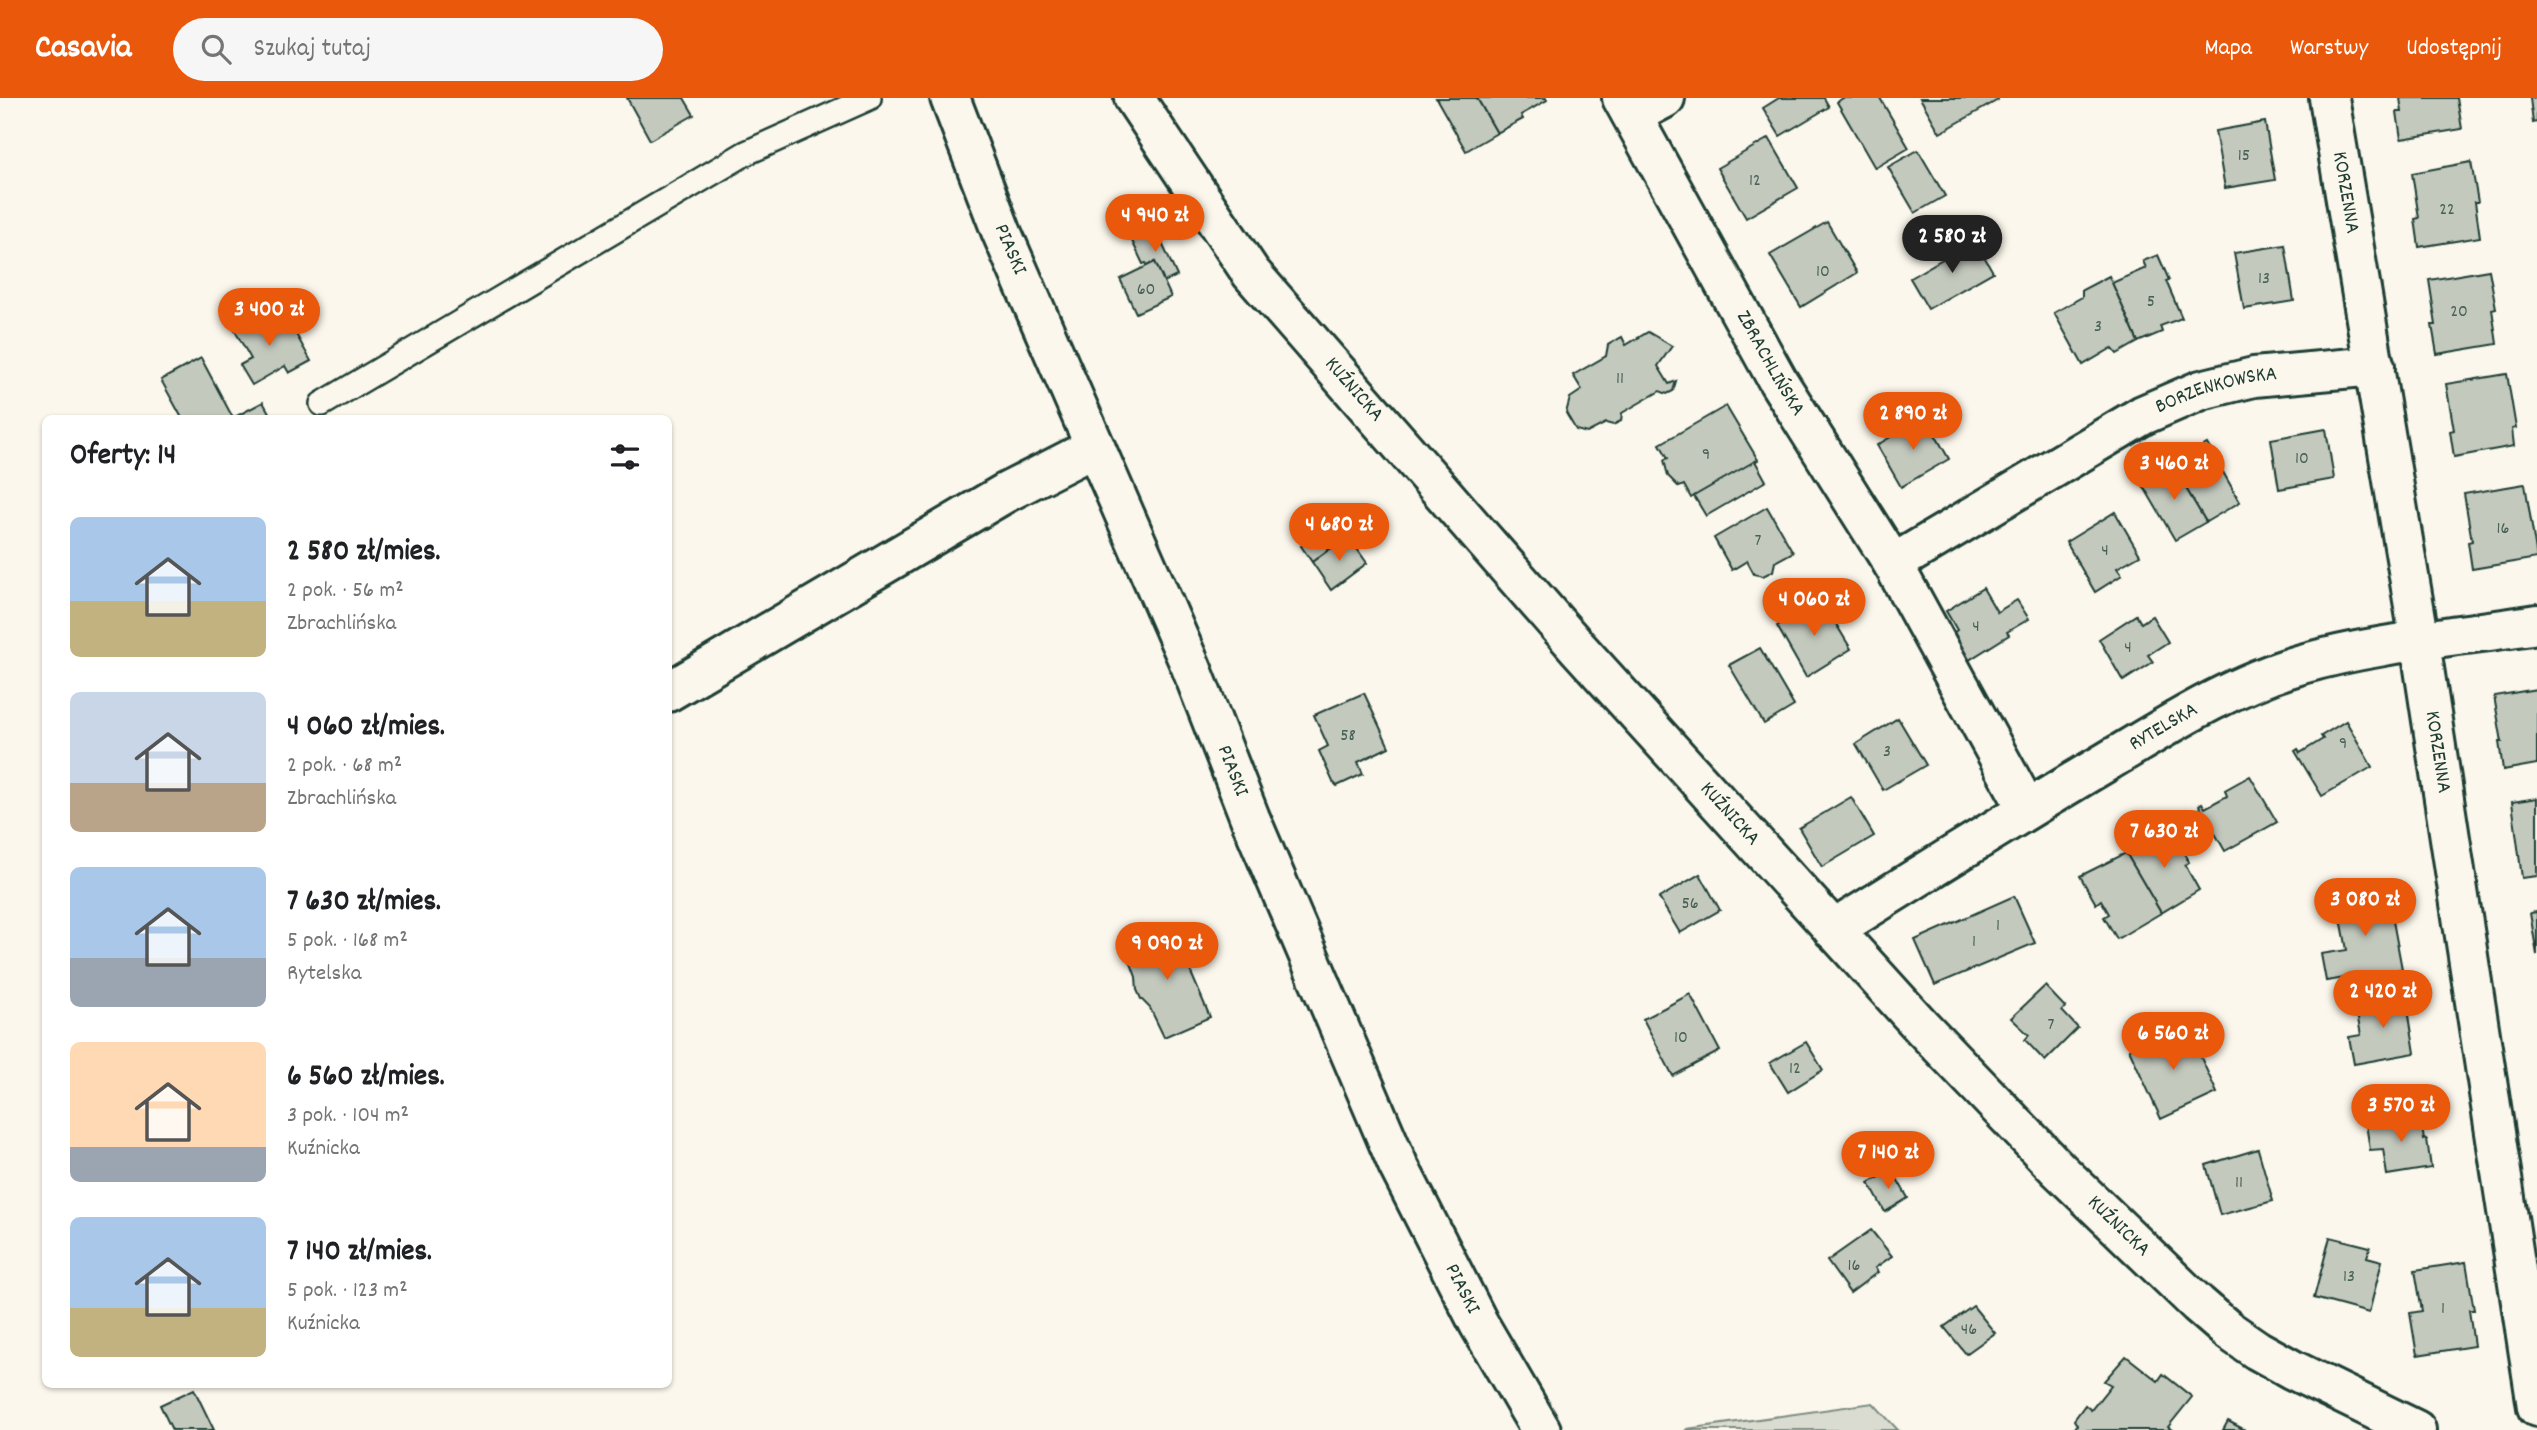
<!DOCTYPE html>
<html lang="pl">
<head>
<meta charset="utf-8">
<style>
  :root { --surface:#fff; --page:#f6f6f6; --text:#202124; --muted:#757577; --accent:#ea580c }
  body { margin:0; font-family:Dekko,sans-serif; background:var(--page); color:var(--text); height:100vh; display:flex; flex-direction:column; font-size:26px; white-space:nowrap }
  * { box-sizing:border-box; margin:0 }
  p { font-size:23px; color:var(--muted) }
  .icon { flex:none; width:38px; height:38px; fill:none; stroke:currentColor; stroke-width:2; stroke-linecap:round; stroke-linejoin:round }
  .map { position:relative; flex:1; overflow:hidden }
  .details { position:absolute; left:42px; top:317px; width:630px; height:973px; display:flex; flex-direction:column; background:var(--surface); border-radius:10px; box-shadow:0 2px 5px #0004 }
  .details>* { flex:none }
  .price { position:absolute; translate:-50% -60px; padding:0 16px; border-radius:24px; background:var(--accent); color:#fff; font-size:23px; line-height:46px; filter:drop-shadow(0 2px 4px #0008) }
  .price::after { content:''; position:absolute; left:50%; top:42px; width:21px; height:16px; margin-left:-10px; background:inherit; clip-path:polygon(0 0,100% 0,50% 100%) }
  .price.active { background:#222; color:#fff }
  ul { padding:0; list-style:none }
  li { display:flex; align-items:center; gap:21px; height:175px; padding:0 28px }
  li span { display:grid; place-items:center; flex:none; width:196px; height:140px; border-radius:10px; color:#555 }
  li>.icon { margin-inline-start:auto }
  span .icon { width:84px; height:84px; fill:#fffc; stroke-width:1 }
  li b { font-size:30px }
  h2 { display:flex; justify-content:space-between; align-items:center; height:84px; padding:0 28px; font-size:30px }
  header { display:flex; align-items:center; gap:42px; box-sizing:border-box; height:98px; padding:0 35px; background:var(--accent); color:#fff }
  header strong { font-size:33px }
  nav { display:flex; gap:38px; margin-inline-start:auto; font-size:24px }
  .search { width:490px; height:63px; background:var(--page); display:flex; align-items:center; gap:18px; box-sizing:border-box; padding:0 24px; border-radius:38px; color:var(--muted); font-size:26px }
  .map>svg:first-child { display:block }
  .green { fill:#dbdcd1; stroke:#7d8c82; stroke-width:2 }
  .building { fill:#c4c9be; stroke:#1f3d34; stroke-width:2 }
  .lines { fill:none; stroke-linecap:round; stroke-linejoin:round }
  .service-casing { stroke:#1f3d34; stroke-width:28 }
  .minor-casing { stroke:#1f3d34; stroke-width:44 }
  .service { stroke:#fbf7ec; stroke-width:23 }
  .minor { stroke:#fbf7ec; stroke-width:38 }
  .labels { text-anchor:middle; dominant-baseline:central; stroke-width:7; stroke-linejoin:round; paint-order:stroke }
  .number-label { font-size:18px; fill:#486056 }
  .street-label { font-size:21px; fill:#1f3d34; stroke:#fbf7ec }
</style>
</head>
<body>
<header>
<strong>Casavia</strong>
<div class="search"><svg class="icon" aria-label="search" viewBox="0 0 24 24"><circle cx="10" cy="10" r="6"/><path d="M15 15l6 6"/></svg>Szukaj tutaj</div>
<nav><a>Mapa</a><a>Warstwy</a><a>Udostępnij</a></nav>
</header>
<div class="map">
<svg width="2537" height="1332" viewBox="0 0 2537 1332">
  <rect width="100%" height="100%" fill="#fbf7ec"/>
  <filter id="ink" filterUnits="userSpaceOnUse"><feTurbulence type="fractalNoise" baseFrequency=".0143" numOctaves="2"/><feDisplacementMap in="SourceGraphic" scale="14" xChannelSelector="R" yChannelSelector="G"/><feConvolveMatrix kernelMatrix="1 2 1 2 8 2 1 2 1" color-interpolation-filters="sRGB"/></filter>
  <g filter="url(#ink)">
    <path class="green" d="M1873 1305 1898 1332H1686L1687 1331Z"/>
    <g class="building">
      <path d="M627 0H684L694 17 650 42Z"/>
      <path d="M1436 0H1477L1497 35 1466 53Z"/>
      <path d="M1477 0H1546L1547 2 1521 17 1523 21 1497 35Z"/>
      <path d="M1779 0H1824L1829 9 1780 38 1763 10Z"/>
      <path d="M1843 0H1880L1909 50 1875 70 1837 4Z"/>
      <path d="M1920 0H1998V2L1940 35Z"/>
      <path d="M2400 0H2457L2462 31 2401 41 2397 14H2402Z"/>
      <path d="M2530 0H2537V24L2533 25Z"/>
      <path d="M2265 24 2275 82 2225 90 2215 33Z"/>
      <path d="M1769 40 1798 90 1746 120 1717 70Z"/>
      <path d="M1918 52 1945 98 1915 115 1888 69Z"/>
      <path d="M2471 64 2478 104H2475L2480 139 2419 149 2415 121 2419 120 2412 75Z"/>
      <path d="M1827 124 1857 175 1801 209 1770 157Z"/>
      <path d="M1156 132 1177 178 1164 184 1155 164 1148 168 1146 165 1143 166 1132 143Z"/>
      <path d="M1975 142 1993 174 1928 211 1910 180Z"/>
      <path d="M2285 147 2294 203 2244 211 2234 155Z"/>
      <path d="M2158 157 2169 182 2166 183 2182 220 2160 228 2162 234 2138 244 2112 185 2146 170 2143 163Z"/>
      <path d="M1155 164 1171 199 1136 215 1120 181Z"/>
      <path d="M2489 172 2496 210 2492 211 2497 246 2437 256 2432 227H2436L2429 182Z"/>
      <path d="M2109 178 2138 244 2117 256 2112 250 2083 267 2054 215 2082 199V192Z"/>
      <path d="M254 213 265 232 287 220 311 263 289 275 285 268 252 287 240 267 251 261 231 226Z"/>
      <path d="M1648 234 1672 248 1658 268 1669 286 1676 283 1673 293 1667 296 1660 293 1622 315 1621 323 1613 327 1606 325 1587 335 1576 332 1566 315 1570 300 1582 292 1573 277 1606 258 1608 247 1622 239 1626 247Z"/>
      <path d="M201 260 233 320H182L161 282Z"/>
      <path d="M2507 276 2516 330 2512 331 2514 348 2454 359 2450 333 2454 332 2446 286Z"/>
      <path d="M263 304 272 320H233Z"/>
      <path d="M1726 308 1758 362 1691 400 1684 387 1679 389 1668 378 1664 362 1668 360 1660 346Z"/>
      <path d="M1925 319 1949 361 1901 389 1877 347Z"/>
      <path d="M2326 331 2334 381 2279 391 2271 341Z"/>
      <path d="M2207 346 2240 404 2206 424 2172 367Z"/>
      <path d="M1755 363 1766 383 1706 418 1694 398Z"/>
      <path d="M2172 367 2206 424 2175 442 2141 384Z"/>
      <path d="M2525 386 2537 460 2472 471 2468 444 2472 443 2464 396Z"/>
      <path d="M1767 409 1793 454 1775 464 1773 473 1763 478 1754 476 1747 463 1732 472 1714 440Z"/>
      <path d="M1315 410 1340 443 1312 464 1301 448 1311 441 1297 423Z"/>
      <path d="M2115 414 2140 457 2117 470 2122 477 2095 494 2066 444Z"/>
      <path d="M1348 438 1367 465 1331 492 1312 464Z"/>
      <path d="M1983 490 1997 514 2017 502 2029 521 2007 534 2009 537 1969 562 1953 535 1957 532 1946 513Z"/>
      <path d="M1821 501 1851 551 1806 579 1777 528Z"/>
      <path d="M2136 517 2141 525 2152 518 2168 544 2148 557 2153 564 2123 583 2099 541Z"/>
      <path d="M1760 550 1794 608 1764 626 1729 567Z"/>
      <path d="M2537 591V666L2503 672 2499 644H2502L2494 598Z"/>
      <path d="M1364 595 1389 649 1358 664 1363 676 1337 688 1333 684 1319 653 1328 648 1314 617Z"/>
      <path d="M1898 620 1926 667 1883 692 1856 646Z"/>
      <path d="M2346 623 2372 669 2322 698 2295 653 2298 651 2300 655 2323 641 2321 638Z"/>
      <path d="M2250 678 2277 724 2225 753 2199 707 2202 705 2205 710 2227 698 2225 692Z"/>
      <path d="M1851 699 1874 738 1822 769 1799 730Z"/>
      <path d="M2537 700V778L2522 780 2512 704Z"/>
      <path d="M2168 728 2189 764 2185 767 2199 792 2161 815 2127 757 2144 746 2143 743Z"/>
      <path d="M2126 755 2161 815 2117 841 2104 819 2109 816 2101 802 2096 806 2080 778Z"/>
      <path d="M1700 776 1720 812 1680 835 1659 800Z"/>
      <path d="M2387 791 2402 871 2326 883 2321 856 2347 852 2337 799Z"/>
      <path d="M2014 798 2035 845 1935 887 1915 842Z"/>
      <path d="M2537 814V857L2530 815Z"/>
      <path d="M1171 828 1210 919 1164 939 1150 910 1141 901 1137 892 1136 879 1125 849Z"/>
      <path d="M2045 888 2065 909 2062 913 2078 930 2045 963 2025 942 2029 937 2011 920Z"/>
      <path d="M1690 896 1720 953 1673 978 1643 921Z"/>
      <path d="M2406 898 2415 955 2354 966 2349 939 2361 937 2355 905Z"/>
      <path d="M2188 931 2217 995 2161 1021 2129 951 2168 934Z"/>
      <path d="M1806 944 1823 972 1788 994 1770 965Z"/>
      <path d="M2420 1017 2424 1042 2427 1041 2431 1070 2387 1077 2383 1051 2370 1052 2366 1026Z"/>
      <path d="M2258 1051 2273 1103 2220 1117 2206 1067Z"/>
      <path d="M1892 1072 1908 1100 1885 1114 1869 1085Z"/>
      <path d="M1871 1132 1892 1158 1875 1170 1878 1174 1850 1195 1827 1163Z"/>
      <path d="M2330 1139 2370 1149 2367 1159 2382 1163 2369 1215 2314 1200Z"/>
      <path d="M2466 1164 2474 1212H2469L2474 1248 2417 1257 2410 1215 2422 1213 2415 1172Z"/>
      <path d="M1973 1208 1995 1235 1966 1256 1944 1229Z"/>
      <path d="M2126 1258 2158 1283 2163 1276 2192 1299 2168 1329 2172 1332H2074L2077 1327 2074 1322 2085 1307 2091 1312 2111 1287 2104 1283Z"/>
      <path d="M194 1291 214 1332H172L160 1307Z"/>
      <path d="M2228 1323 2245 1332H2223Z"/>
    </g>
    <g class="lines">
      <defs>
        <path id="service" d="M322 306 746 55 869 0"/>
        <g id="minor">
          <path id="s1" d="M950 0 1001 133 1191 569 1250 720 1398 1067 1479 1226 1541 1332"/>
          <path id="s2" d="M1134 0 1251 175 1578 550 1922 929 2059 1072 2198 1206 2228 1232 2257 1252 2293 1272 2416 1332"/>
          <path id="s3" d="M1622 0 1778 283 1893 466 2027 711"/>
          <path id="s4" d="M2329 0 2420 544 2537 1309"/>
          <path d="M1633 17 1665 0"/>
          <path id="s5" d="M1893 466 2143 317 2201 292 2254 279 2375 268"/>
          <path d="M668 594 1005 395 1095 349"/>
          <path id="s6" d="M1833 832C1924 775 2015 718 2108 663 2170 626 2232 586 2302 566 2374 545 2462 538 2537 526"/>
        </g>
      </defs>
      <use href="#service" class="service-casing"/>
      <use href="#minor" class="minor-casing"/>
      <use href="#service" class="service"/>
      <use href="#minor" class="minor"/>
    </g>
  </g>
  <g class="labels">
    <g class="number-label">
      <text x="2244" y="58">15</text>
      <text x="1755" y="83">12</text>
      <text x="2447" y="112">22</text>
      <text x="1823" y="174">10</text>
      <text x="2264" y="181">13</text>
      <text x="1146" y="192">60</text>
      <text x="2151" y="204">5</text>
      <text x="2459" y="214">20</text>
      <text x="2098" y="229">3</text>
      <text x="1620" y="281">11</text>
      <text x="1706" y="357">9</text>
      <text x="2302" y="361">10</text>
      <text x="2503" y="431">16</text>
      <text x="1758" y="443">7</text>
      <text x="2105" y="453">4</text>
      <text x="1976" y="529">4</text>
      <text x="2128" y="550">4</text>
      <text x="1348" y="638">58</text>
      <text x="2343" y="646">9</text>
      <text x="1887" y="654">3</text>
      <text x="1690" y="806">56</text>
      <text x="1998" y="828">1</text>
      <text x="1974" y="844">1</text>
      <text x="2051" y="927">7</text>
      <text x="1681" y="940">10</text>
      <text x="1795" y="971">12</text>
      <text x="2239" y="1085">11</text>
      <text x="1854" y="1168">16</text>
      <text x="2349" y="1179">13</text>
      <text x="2443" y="1211">1</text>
      <text x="1969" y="1232">46</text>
    </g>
    <g class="street-label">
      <text stroke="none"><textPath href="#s4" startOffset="96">KORZENNA</textPath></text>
      <text stroke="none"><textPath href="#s1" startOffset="163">PIASKI</textPath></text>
      <text stroke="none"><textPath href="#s3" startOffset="304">ZBRACHLIŃSKA</textPath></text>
      <text stroke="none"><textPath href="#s2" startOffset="366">KUŹNICKA</textPath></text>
      <text stroke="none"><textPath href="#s5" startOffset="369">BORZENKOWSKA</textPath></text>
      <text stroke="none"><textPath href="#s6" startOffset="388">RYTELSKA</textPath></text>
      <text stroke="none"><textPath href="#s4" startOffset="663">KORZENNA</textPath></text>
      <text stroke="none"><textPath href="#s1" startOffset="730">PIASKI</textPath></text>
      <text stroke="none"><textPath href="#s2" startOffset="933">KUŹNICKA</textPath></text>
      <text stroke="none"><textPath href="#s2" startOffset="1500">KUŹNICKA</textPath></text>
      <text stroke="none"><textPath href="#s1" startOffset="1297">PIASKI</textPath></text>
    </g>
  </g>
</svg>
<b class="price" style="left:1155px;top:156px">4 940 zł</b>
<b class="price active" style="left:1952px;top:177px">2 580 zł</b>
<b class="price" style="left:269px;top:250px">3 400 zł</b>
<b class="price" style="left:1913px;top:354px">2 890 zł</b>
<b class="price" style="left:2174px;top:404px">3 460 zł</b>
<b class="price" style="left:1339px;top:465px">4 680 zł</b>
<b class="price" style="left:1814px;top:540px">4 060 zł</b>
<b class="price" style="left:2164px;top:772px">7 630 zł</b>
<b class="price" style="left:2365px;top:840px">3 080 zł</b>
<b class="price" style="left:1167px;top:884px">9 090 zł</b>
<b class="price" style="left:2383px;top:932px">2 420 zł</b>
<b class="price" style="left:2173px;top:974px">6 560 zł</b>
<b class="price" style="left:2401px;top:1046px">3 570 zł</b>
<b class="price" style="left:1888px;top:1093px">7 140 zł</b>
<section class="details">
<h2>Oferty: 14<svg class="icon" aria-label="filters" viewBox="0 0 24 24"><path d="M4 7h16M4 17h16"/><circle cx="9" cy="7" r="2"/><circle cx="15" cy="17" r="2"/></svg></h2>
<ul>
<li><span style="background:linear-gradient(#a9c7e8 60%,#c2b280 0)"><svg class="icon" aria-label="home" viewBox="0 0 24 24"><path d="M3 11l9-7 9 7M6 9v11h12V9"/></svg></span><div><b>2 580 zł/mies.</b><p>2 pok. · 56 m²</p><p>Zbrachlińska</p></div></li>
<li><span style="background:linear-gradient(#c9d6e8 65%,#b9a48a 0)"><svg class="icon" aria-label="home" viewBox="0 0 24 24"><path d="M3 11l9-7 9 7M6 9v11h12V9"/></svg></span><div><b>4 060 zł/mies.</b><p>2 pok. · 68 m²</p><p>Zbrachlińska</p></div></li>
<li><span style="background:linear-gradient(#a9c7e8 65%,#9aa5b1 0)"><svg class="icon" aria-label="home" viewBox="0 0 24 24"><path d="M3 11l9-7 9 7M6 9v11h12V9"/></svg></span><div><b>7 630 zł/mies.</b><p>5 pok. · 168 m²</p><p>Rytelska</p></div></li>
<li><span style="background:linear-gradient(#ffd9b3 75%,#9aa5b1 0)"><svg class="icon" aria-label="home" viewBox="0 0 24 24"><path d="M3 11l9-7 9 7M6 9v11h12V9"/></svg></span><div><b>6 560 zł/mies.</b><p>3 pok. · 104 m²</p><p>Kuźnicka</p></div></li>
<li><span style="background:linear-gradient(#a9c7e8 65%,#c2b280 0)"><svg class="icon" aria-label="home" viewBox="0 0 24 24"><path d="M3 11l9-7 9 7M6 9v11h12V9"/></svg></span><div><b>7 140 zł/mies.</b><p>5 pok. · 123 m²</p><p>Kuźnicka</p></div></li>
</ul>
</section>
</div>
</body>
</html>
